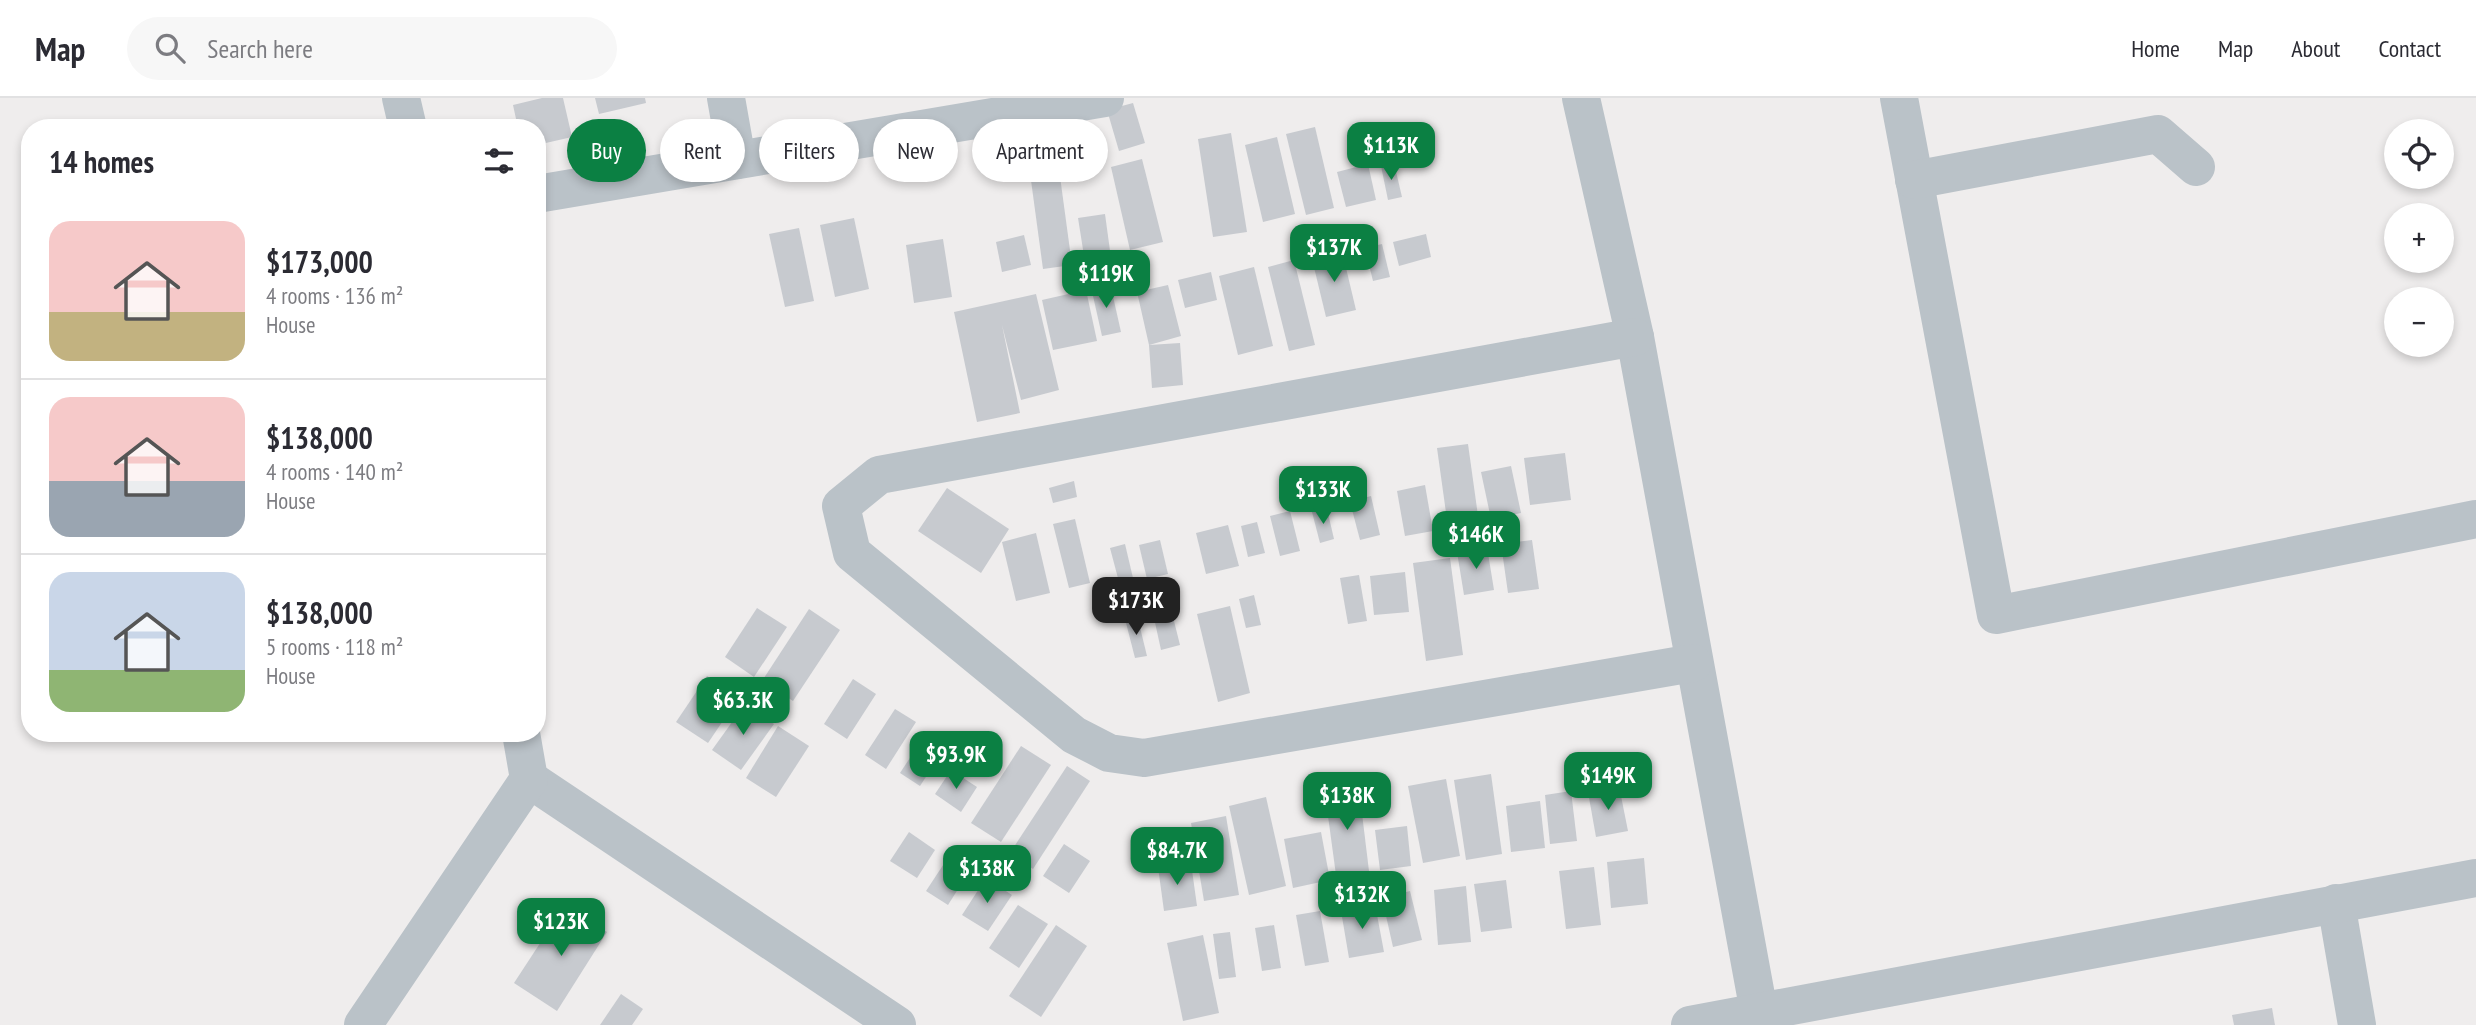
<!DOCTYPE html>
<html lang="en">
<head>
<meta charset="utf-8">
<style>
  :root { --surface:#fff; --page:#f7f7f7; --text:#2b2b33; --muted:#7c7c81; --line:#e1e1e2; --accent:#0b8043 }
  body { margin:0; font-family:"PT Sans Narrow",sans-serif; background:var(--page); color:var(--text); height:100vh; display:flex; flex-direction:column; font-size:26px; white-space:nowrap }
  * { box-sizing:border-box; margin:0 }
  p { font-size:23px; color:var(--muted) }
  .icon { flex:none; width:38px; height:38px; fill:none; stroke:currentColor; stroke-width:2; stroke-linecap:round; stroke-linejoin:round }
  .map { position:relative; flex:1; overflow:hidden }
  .sheet { position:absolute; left:21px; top:21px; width:525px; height:623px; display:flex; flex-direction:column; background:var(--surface); border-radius:28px; box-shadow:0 4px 10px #0003 }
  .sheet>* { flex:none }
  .banner { position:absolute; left:567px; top:21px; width:665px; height:63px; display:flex; gap:14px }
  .buttons { position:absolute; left:2384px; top:21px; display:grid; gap:14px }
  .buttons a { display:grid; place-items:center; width:70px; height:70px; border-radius:50%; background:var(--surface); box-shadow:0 4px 10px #0003; font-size:35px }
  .price { position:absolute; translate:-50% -60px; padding:0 16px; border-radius:14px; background:var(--accent); color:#fff; font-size:23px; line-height:46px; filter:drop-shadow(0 2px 4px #0008) }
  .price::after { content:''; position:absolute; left:50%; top:42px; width:21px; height:16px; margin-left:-10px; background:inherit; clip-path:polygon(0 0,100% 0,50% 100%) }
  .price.on { background:#222; color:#fff }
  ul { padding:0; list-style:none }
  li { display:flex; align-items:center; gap:21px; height:175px; padding:0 28px }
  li+li { border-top:2px solid var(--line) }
  li span { display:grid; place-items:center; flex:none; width:196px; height:140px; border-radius:21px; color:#555 }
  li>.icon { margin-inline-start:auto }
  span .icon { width:84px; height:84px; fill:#fffc; stroke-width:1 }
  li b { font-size:30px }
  h2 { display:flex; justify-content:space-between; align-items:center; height:84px; padding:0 28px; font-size:30px }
  .chip { padding:0 24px; border-radius:32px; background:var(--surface); box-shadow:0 4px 10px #0003; font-size:24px; line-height:63px }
  .chip.on { background:var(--accent); color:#fff }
  header { display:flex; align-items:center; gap:42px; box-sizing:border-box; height:98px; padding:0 35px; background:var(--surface); border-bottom:2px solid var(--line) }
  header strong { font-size:33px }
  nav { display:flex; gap:38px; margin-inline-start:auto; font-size:24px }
  .search { width:490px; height:63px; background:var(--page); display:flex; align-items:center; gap:18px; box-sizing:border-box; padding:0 24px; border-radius:38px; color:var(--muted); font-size:26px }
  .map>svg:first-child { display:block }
  .building { fill:#c7cacf }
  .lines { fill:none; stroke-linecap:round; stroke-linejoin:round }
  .minor { stroke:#bac2c8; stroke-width:38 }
</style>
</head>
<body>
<header>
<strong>Map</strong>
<div class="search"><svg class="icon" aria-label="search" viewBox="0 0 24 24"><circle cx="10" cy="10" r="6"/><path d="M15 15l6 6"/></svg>Search here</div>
<nav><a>Home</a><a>Map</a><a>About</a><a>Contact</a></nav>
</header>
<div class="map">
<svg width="2476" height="927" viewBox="0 0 2476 927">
  <rect width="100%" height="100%" fill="#efeded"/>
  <g class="building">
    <path d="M542 0H563L572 39 537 47V30H518L513 7Z"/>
    <path d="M595 0H645L646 5 599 16Z"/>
    <path d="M1133 5 1145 45 1119 53 1107 12Z"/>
    <path d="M1315 29 1334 110 1306 117 1286 36Z"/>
    <path d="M1231 35 1247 134 1213 139 1198 41Z"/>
    <path d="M1277 39 1295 116 1263 124 1245 47Z"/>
    <path d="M1142 61 1163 144 1130 152 1111 69Z"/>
    <path d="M1394 65 1402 99 1388 102 1381 68Z"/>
    <path d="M1368 66 1376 102 1346 109 1337 74Z"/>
    <path d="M1059 71 1072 167 1043 171 1030 75Z"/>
    <path d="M1105 116 1111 160 1085 164 1078 120Z"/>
    <path d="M854 120 869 191 835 199 820 127Z"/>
    <path d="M799 130 814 203 785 209 769 136Z"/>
    <path d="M1426 136 1431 159 1399 168 1393 144Z"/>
    <path d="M1024 137 1031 167 1002 174 996 144Z"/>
    <path d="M943 141 952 199 914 205 906 147Z"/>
    <path d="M1382 146 1390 179 1373 183 1365 150Z"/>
    <path d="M1342 153 1356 212 1326 219 1312 161Z"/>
    <path d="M1294 162 1315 247 1289 253 1268 169Z"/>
    <path d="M1254 169 1273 248 1238 257 1219 178Z"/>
    <path d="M1211 174 1217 202 1185 210 1178 182Z"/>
    <path d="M1110 185 1121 234 1102 238 1091 189Z"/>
    <path d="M1168 187 1181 238 1149 247 1180 245 1183 287 1152 290 1149 247 1137 194Z"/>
    <path d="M1086 192 1097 243 1053 252 1042 202Z"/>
    <path d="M1036 196 1059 292 1021 302 1002 227 1020 315 977 324 954 214Z"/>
    <path d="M1468 346 1479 425 1448 429 1437 350Z"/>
    <path d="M1565 355 1571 402 1530 407 1524 360Z"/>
    <path d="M1511 368 1521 415 1491 421 1481 374Z"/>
    <path d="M1074 383 1077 399 1053 405 1049 390Z"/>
    <path d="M1425 387 1433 433 1405 438 1397 393Z"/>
    <path d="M947 390 1009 431 981 475 918 433Z"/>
    <path d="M1371 398 1380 437 1360 442 1350 404Z"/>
    <path d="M1327 411 1334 441 1320 445 1312 414Z"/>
    <path d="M1290 413 1300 453 1280 458 1270 418Z"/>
    <path d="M1075 421 1090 485 1069 490 1053 426Z"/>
    <path d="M1257 424 1265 455 1248 459 1241 428Z"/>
    <path d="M1228 427 1239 468 1206 476 1196 435Z"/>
    <path d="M1036 435 1050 495 1016 503 1002 444Z"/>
    <path d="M1160 442 1168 476 1147 481 1139 447Z"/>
    <path d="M1532 442 1539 491 1508 495 1501 446Z"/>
    <path d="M1125 446 1133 480 1119 484 1110 450Z"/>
    <path d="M1487 449 1494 492 1464 497 1457 454Z"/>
    <path d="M1450 460 1463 557 1426 563 1413 465Z"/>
    <path d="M1405 474 1409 514 1374 517 1370 478Z"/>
    <path d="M1359 477 1367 523 1348 526 1340 480Z"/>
    <path d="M1254 497 1261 527 1246 530 1239 501Z"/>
    <path d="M1230 508 1250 595 1218 604 1197 516Z"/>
    <path d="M757 510 787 529 754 579 725 559Z"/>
    <path d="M809 511 840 532 793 603 762 583Z"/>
    <path d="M1172 515 1180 547 1161 552 1154 520Z"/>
    <path d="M1137 517 1147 558 1135 560 1125 521Z"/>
    <path d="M707 578 739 599 708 645 676 624Z"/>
    <path d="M853 581 876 596 847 641 824 626Z"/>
    <path d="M745 606 774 626 741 672 712 652Z"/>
    <path d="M895 611 916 624 886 671 865 657Z"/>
    <path d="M778 628 809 648 776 699 746 680Z"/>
    <path d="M923 640 943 653 920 688 900 675Z"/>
    <path d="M1021 648 1051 667 1001 744 971 725Z"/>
    <path d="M1067 668 1090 683 1033 771 1010 755Z"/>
    <path d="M951 672 977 689 961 714 935 696Z"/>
    <path d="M1491 676 1502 756 1466 762 1454 682Z"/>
    <path d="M1446 681 1460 758 1423 765 1408 688Z"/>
    <path d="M1619 688 1628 733 1596 739 1588 694Z"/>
    <path d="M1359 691 1369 773 1336 777 1325 696Z"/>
    <path d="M1571 693 1577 743 1550 746 1545 697Z"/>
    <path d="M1266 699 1286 788 1249 797 1229 708Z"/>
    <path d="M1540 703 1545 750 1511 754 1506 708Z"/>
    <path d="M1226 718 1239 797 1204 803 1191 725Z"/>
    <path d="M1407 728 1411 768 1380 772 1375 732Z"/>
    <path d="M909 734 935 752 917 780 890 763Z"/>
    <path d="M1321 734 1330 782 1293 790 1284 741Z"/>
    <path d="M1064 746 1090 763 1069 795 1043 778Z"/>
    <path d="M951 755 972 769 948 807 926 793Z"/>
    <path d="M1644 760 1648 806 1611 810 1607 764Z"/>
    <path d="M1191 765 1197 808 1164 813 1158 769Z"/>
    <path d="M1594 769 1601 827 1566 831 1559 773Z"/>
    <path d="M986 780 1012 797 988 833 962 817Z"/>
    <path d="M1506 782 1512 830 1481 834 1474 786Z"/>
    <path d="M1466 788 1471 844 1438 847 1434 792Z"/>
    <path d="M1410 793 1422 842 1393 849 1382 800Z"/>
    <path d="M1375 806 1384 854 1349 860 1341 813Z"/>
    <path d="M565 807 607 834 557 913 514 885Z"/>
    <path d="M1018 807 1048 826 1019 870 989 850Z"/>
    <path d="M1320 813 1329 864 1305 868 1296 817Z"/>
    <path d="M1056 827 1087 848 1041 919 1009 898Z"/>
    <path d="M1274 827 1281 870 1262 873 1255 830Z"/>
    <path d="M1230 834 1236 879 1219 881 1213 836Z"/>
    <path d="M1203 837 1219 915 1183 923 1167 845Z"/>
    <path d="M621 896 643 911 632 927H600Z"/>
    <path d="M2272 910 2275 927H2234L2232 917Z"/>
  </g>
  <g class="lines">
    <g class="minor">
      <path d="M401 0 408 30"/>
      <path d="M726 0 737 62"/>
      <path d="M1581 0 1635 239 1759 914"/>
      <path d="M1899 0 1996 517 2476 421"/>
      <path d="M1914 82 2158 36 2196 69"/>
      <path d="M537 96 1105 0"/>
      <path d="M1635 239 879 377 841 408 852 455 1074 637 1109 655 1144 660 1693 565"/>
      <path d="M529 681 897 927"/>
      <path d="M2336 805 2357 927"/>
      <path d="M363 927 529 681 521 635"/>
      <path d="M1690 927 2476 780"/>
    </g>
  </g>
</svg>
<div class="buttons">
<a><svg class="icon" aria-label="locate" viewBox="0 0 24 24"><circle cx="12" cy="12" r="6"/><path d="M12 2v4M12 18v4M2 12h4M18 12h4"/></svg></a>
<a>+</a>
<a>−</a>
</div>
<b class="price" style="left:1391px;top:84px">$113K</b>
<b class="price" style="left:1334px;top:186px">$137K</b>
<b class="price" style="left:1106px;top:212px">$119K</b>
<b class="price" style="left:1323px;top:428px">$133K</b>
<b class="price" style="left:1476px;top:473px">$146K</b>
<b class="price on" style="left:1136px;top:539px">$173K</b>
<b class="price" style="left:743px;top:639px">$63.3K</b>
<b class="price" style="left:956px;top:693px">$93.9K</b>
<b class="price" style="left:1608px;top:714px">$149K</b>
<b class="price" style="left:1347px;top:734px">$138K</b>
<b class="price" style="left:1177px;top:789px">$84.7K</b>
<b class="price" style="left:987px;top:807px">$138K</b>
<b class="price" style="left:1362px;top:833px">$132K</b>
<b class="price" style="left:561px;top:860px">$123K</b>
<div class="banner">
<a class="chip on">Buy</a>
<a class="chip">Rent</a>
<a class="chip">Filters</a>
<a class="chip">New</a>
<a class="chip">Apartment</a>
</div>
<section class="sheet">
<h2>14 homes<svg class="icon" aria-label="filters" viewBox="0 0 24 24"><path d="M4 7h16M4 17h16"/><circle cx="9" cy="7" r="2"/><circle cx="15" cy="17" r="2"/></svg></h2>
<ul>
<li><span style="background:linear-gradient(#f6c9c9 65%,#c2b280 0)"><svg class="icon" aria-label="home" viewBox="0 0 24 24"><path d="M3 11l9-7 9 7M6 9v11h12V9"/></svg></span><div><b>$173,000</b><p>4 rooms · 136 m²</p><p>House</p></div></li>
<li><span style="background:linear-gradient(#f6c9c9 60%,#9aa5b1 0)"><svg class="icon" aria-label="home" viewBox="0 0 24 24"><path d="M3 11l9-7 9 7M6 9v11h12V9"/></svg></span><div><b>$138,000</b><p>4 rooms · 140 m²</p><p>House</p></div></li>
<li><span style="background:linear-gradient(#c9d6e8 70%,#8fb573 0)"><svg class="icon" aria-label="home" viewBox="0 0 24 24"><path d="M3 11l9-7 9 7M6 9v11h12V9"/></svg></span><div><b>$138,000</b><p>5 rooms · 118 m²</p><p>House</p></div></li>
</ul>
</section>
</div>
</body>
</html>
